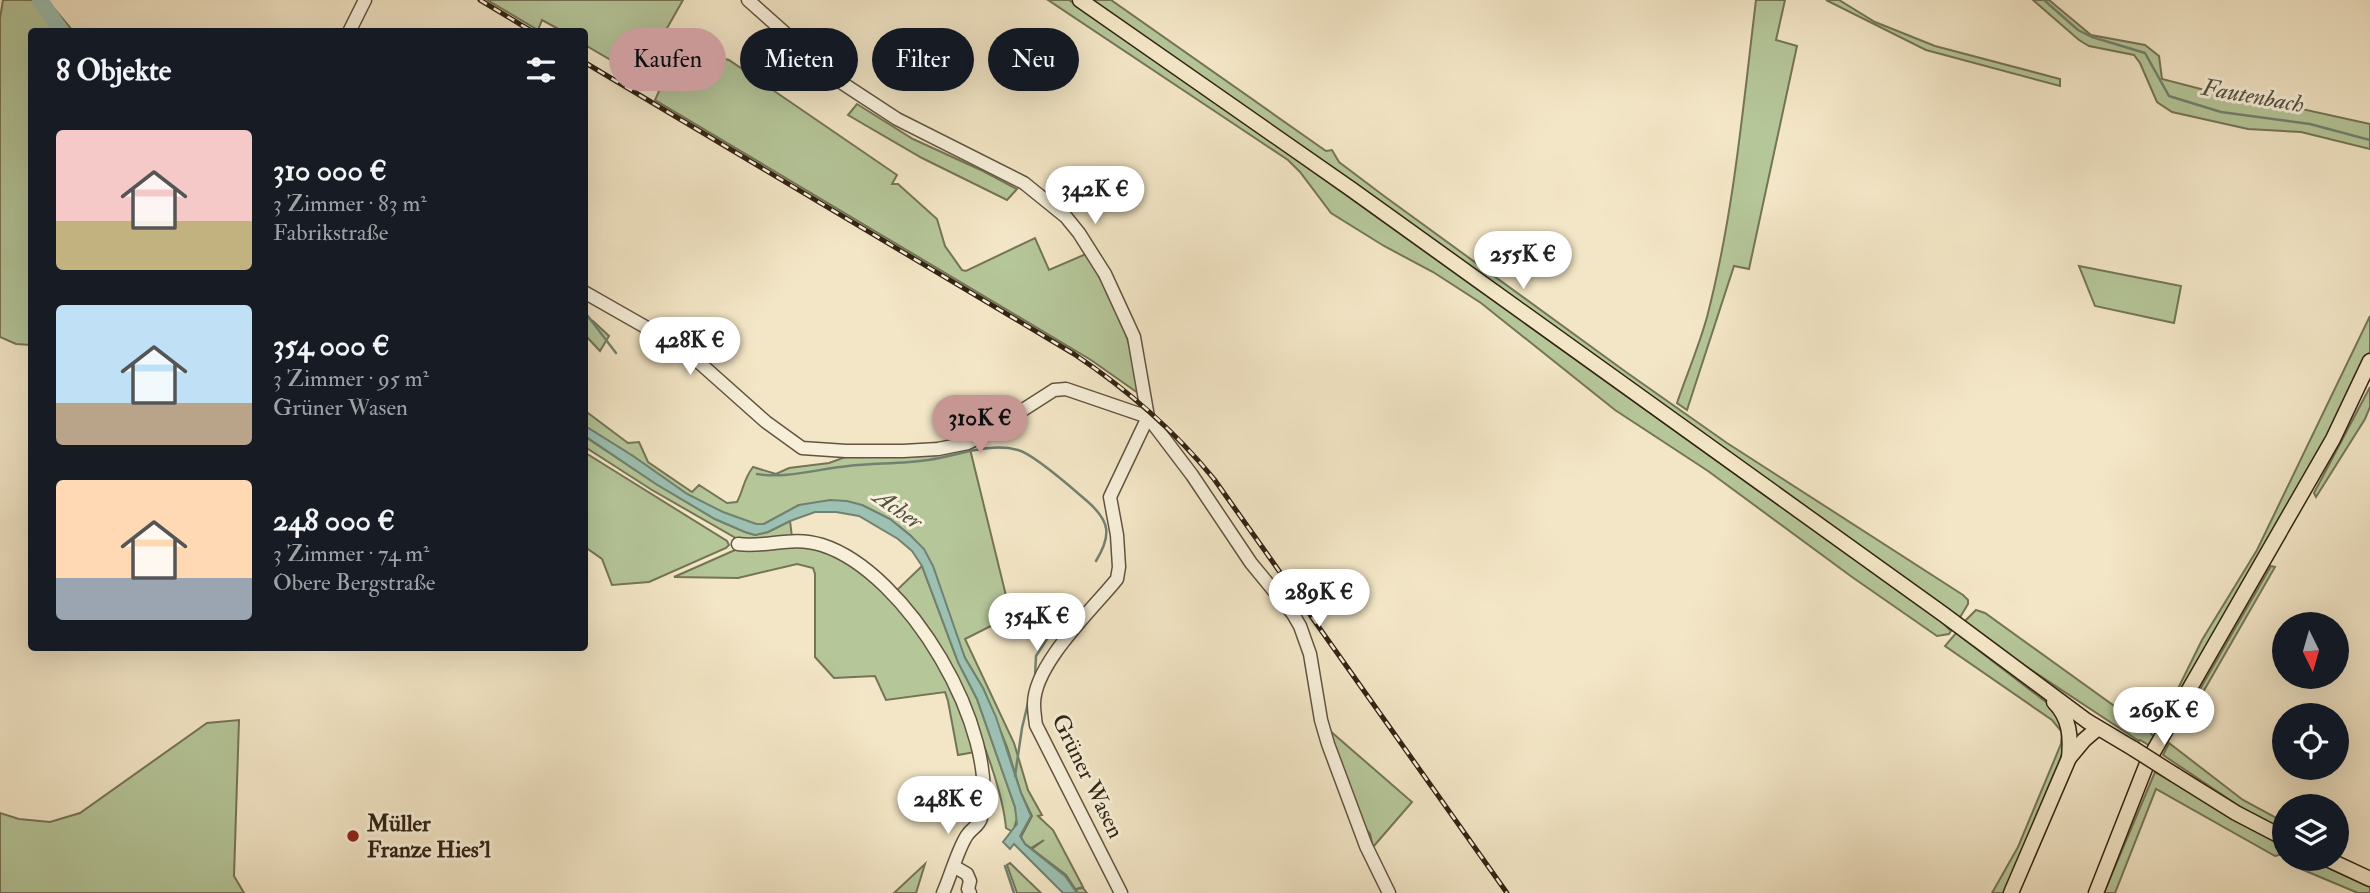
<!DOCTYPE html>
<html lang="de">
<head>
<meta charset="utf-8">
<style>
  :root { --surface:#171b24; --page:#242831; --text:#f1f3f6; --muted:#9ea1a6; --accent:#c59692 }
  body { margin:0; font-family:"IM FELL Double Pica",serif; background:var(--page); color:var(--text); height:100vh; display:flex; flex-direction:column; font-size:26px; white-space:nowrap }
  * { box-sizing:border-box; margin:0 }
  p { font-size:23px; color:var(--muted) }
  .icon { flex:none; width:38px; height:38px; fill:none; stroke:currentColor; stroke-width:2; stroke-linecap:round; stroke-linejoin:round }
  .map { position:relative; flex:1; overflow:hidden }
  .side { position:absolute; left:28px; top:28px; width:560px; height:623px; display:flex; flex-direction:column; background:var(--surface); border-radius:7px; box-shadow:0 7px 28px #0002 }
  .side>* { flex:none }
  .guide { position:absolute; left:609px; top:28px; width:665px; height:63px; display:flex; gap:14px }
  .needle { width:46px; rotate:175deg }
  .controls { position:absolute; left:2272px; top:612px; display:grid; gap:14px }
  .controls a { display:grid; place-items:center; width:77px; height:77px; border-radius:50%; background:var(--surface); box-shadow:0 7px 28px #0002; font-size:35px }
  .price { position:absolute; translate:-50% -60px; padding:0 16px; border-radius:24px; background:#fff; color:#222; font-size:23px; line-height:46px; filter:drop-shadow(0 2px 4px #0008) }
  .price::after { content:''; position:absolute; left:50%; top:42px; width:21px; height:16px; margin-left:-10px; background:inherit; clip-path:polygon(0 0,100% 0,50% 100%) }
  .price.current { background:var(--accent); color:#111 }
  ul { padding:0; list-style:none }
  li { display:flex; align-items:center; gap:21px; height:175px; padding:0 28px }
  li span { display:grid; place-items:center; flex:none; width:196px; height:140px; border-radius:7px; color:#555 }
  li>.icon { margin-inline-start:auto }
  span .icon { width:84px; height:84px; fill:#fffc; stroke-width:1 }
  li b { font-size:30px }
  h2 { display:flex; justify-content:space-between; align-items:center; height:84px; padding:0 28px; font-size:30px }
  .chip { padding:0 24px; border-radius:32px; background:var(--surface); box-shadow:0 7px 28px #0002; font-size:24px; line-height:63px }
  .chip.current { background:var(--accent); color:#111 }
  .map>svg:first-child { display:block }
  .green { fill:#b5c699; stroke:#747456; stroke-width:2 }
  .water { fill:#9cc0b2; stroke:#728172; stroke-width:2 }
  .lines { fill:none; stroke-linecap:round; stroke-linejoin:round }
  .stream { stroke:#728172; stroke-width:2.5 }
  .river { stroke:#9cc0b2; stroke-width:16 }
  .minor-casing { stroke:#625440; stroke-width:15 }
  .major-casing { stroke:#322313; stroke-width:17 }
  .minor { stroke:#f7efda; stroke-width:12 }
  .major { stroke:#f3e6c6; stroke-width:14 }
  .rail-casing { stroke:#322313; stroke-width:5 }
  .rail { stroke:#f7efda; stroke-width:2.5; stroke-dasharray:8; stroke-linecap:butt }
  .major-bridge-casing { stroke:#322313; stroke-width:17; stroke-linecap:butt }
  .major-bridge { stroke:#f3e6c6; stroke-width:14 }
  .poi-dot { fill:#8f2418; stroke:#f7efda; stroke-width:2.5 }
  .labels { text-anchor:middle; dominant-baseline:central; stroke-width:6; stroke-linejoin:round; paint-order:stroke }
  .street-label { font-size:23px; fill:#322313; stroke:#f7efda }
  .poi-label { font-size:23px; font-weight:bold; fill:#322313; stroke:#f7efda; text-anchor:start }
  .water-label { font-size:24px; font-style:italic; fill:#525243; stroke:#f7efda }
</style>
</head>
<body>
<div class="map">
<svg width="2370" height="893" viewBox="0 0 2370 893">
  <rect width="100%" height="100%" fill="#f3e6c6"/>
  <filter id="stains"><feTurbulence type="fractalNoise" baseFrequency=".00286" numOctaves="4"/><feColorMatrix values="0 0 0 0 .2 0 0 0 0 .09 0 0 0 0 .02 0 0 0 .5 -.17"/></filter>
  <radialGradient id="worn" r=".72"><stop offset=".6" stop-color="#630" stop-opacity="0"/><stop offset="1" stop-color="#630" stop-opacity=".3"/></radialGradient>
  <g class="green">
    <path d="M3 0H47L73 31 32 32 31 345 16 344 0 337V18Z"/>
    <path d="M487 0H683L658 44 729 60 897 175 892 184H898L937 219 945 246 962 270 966 271 1035 238 1049 270 1086 254C1112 296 1135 343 1138 393L1091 360 655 100 660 89 585 45 584 32 562 31 542 20 538 30Z"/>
    <path d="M1048 0H1069L1177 74 1942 622 1951 631 1949 634 1937 636 1852 577 1708 471 1615 410 1481 303 1433 272 1384 246 1331 213 1300 172 1288 160Z"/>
    <path d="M1089 0H1111L1326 151 1332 150 1339 162 1384 196 1626 372 1727 443 1963 595 1968 600V604L1959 619Z"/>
    <path d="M1756 0H1785L1776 40 1797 46 1749 269 1734 266 1687 410 1677 403C1687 374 1699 346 1707 317 1734 213 1743 106 1756 0Z"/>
    <path d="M1826 0H1839L1875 22 1935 46 2060 79V86L1926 50Z"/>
    <path d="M2033 0H2049L2091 35 2145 45 2159 56 2162 79 2228 96 2234 94 2370 124V149L2301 132 2248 129 2172 112 2157 102 2140 63 2134 55 2089 46 2079 40Z"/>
    <path d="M857 104 913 139 983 171 1017 189 1007 200 922 158 848 115Z"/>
    <path d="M2079 266 2181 286 2174 323 2095 306Z"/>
    <path d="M585 316 593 321 609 336 600 351 585 335Z"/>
    <path d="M2370 316V352L2338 419 2159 727 2202 640 2257 550Z"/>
    <path d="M2370 387V407L2365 419 2316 497 2314 493Z"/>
    <path d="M584 410 628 443 639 442 648 462 692 492 699 485 727 503 737 502C744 489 743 480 753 467L776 474 789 468 829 463 851 455 919 456 956 449H970L1011 616 965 639 1014 743 1028 790 1042 815 1038 816 1053 830 1083 887 1076 889 1083 888 1087 893H1078L1066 875 1032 849 1044 840 1031 848 1025 844 1021 837 1032 816 1021 793 1007 747 983 688 965 658 911 536 890 519 862 505H799L764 524H756L723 513 687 494 633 456 585 426Z"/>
    <path d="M584 436 656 484 715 519 745 532 755 535 768 532 790 521 792 537 741 541 652 490 585 447Z"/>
    <path d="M584 452 727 541 729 545 726 548 649 582 612 585 602 559 585 547Z"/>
    <path d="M793 542C810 547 827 552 843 560 887 585 932 640 951 686 960 708 967 730 975 752L958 755 948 701 945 692 886 700 875 676 834 678 815 657V574L813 568 797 564 738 578 674 577 735 550Z"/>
    <path d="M922 566 958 662 977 699 1015 807 1017 818 1013 832 1006 828C1004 806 998 786 991 765 969 698 938 646 897 590Z"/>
    <path d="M2271 566 2275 567 2195 706 2192 703Z"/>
    <path d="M1976 610 1985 613 2149 731 2154 737 2152 747 2140 740 2139 741 2004 652 1964 622Z"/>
    <path d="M1956 633 2055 709C2082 741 2049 772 2043 804L2005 893H1992L2018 847 2061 744 2062 732 2052 720 1945 646Z"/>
    <path d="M239 720 234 876 244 893H0V813L19 819 50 822 80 813 207 723Z"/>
    <path d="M1329 730 1412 802 1373 847 1370 834 1360 821Z"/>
    <path d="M2169 743 2243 800 2284 822V832L2239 806 2163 755Z"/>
    <path d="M2155 772 2284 843V854L2275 856 2156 789 2115 893H2104Z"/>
    <path d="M2292 859H2317L2370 883V893H2358L2296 867Z"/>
    <path d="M1010 863 1041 893H1017L1007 865Z"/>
    <path d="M925 864 916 893H894Z"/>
  </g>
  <path class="water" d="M585 426 633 456 687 494 723 512 756 524H764L799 505 830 500 847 501 862 505 890 519 911 536 924 549 933 566 965 658 983 688 996 717 1021 793 1031 816 1020 836 1025 844 1065 876 1077 893H1063L1014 844 1010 849 1003 842 1017 824 1015 807 977 699 958 662 922 566 912 551 898 539 859 516 836 512H815L790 521 768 532 755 535 745 532 715 519 656 484 585 436Z"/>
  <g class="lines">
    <g class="stream">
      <path d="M2044 0 2078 30 2092 37 2145 53 2169 96 2221 112 2310 124 2370 140"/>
      <path d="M584 311 616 353"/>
      <path d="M757 474C787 479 817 469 848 466 874 463 902 464 928 460 958 456 988 442 1018 450 1034 454 1073 489 1087 501 1110 521 1112 535 1096 561"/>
      <path d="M1035 677 1036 656 1070 603"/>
      <path d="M1015 776 1022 728 1028 703"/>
      <path d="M1005 866 1014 893"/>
    </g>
    <path class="river" d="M40 0 62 32"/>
    <defs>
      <g id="minor">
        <path d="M748 0 839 81 897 119 1024 183 1066 217 1079 233 1105 274 1134 337 1148 417 1192 475 1251 563 1293 614 1300 626 1310 654 1321 720 1328 744 1366 846 1389 893"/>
        <path d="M349 32 365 0"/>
        <path d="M584 292 684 349 766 422 802 448 846 451H903L938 449 968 443 984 435 1054 390 1066 389 1148 417"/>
        <path d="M738 544C768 548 791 535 822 545 907 572 1001 730 981 818 979 826 972 828 968 834 959 845 950 878 943 893"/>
        <path d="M955 867 967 874 970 881 968 889 970 893"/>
        <path d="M1121 893 1036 725C1035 718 1034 711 1034 704 1034 664 1092 610 1117 579L1119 567 1117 535 1110 497 1148 417"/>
      </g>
      <g id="major">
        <path d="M1080 0 1351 189 1943 614 2087 721 2134 749"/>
        <path d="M2054 702C2070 718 2071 737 2069 758"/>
        <path d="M2175 775 2236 813 2284 838"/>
        <path d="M2327 859 2370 879"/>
        <path d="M2011 893 2069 758 2084 740 2098 728"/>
        <path d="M2096 893 2148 761 2333 439 2370 361"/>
      </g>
    </defs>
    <use href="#minor" class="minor-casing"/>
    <use href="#major" class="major-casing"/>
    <use href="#minor" class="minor"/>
    <use href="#major" class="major"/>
    <defs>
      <g id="rail">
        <path d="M480 0 533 32"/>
        <path d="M584 62 1074 354C1128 390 1173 429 1214 479L1507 893"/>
      </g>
    </defs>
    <use href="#rail" class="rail-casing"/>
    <use href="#rail" class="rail"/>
    <defs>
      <path id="major-bridge" d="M2134 749 2175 775"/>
    </defs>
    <use href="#major-bridge" class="major-bridge-casing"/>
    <use href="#major-bridge" class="major-bridge"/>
  </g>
  <circle class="poi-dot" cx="353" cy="836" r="7"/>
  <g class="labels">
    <g class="street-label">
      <text transform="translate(1088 776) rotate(64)">Grüner Wasen</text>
    </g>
    <g class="poi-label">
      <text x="367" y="823">Müller<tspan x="367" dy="26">Franze Hies'l</tspan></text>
    </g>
    <g class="water-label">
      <text transform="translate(2253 96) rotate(10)">Fautenbach</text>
      <text transform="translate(898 509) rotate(35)">Acher</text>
    </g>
  </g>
  <rect width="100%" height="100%" filter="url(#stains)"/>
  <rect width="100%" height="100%" fill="url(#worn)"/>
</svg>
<div class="controls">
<a><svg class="needle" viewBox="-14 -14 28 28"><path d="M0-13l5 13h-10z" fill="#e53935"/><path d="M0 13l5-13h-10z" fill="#9ea1a6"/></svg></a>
<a><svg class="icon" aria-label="locate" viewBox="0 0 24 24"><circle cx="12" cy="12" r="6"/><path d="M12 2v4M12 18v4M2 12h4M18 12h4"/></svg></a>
<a><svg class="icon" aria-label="layers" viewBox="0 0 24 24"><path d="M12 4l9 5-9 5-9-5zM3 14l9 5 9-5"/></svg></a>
</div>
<b class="price" style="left:1095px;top:226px">342K €</b>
<b class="price" style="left:1523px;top:291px">255K €</b>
<b class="price" style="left:690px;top:377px">428K €</b>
<b class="price current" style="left:980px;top:455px">310K €</b>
<b class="price" style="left:1319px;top:629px">289K €</b>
<b class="price" style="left:1037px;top:653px">354K €</b>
<b class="price" style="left:2164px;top:747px">269K €</b>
<b class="price" style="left:948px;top:836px">248K €</b>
<div class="guide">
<a class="chip current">Kaufen</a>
<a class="chip">Mieten</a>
<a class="chip">Filter</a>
<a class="chip">Neu</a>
</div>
<section class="side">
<h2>8 Objekte<svg class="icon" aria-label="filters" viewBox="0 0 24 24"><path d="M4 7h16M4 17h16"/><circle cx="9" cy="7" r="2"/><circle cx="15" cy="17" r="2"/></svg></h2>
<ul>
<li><span style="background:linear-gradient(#f6c9c9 65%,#c2b280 0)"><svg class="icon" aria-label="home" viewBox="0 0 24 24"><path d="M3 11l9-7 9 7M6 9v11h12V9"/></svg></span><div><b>310 000 €</b><p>3 Zimmer · 83 m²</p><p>Fabrikstraße</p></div></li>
<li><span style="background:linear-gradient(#bfe0f5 70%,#b9a48a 0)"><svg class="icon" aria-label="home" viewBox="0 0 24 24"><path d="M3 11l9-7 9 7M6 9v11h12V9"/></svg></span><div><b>354 000 €</b><p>3 Zimmer · 95 m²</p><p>Grüner Wasen</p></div></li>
<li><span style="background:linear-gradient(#ffd9b3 70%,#9aa5b1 0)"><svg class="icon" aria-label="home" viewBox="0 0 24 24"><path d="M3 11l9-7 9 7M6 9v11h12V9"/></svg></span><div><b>248 000 €</b><p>3 Zimmer · 74 m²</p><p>Obere Bergstraße</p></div></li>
</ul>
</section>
</div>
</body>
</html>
